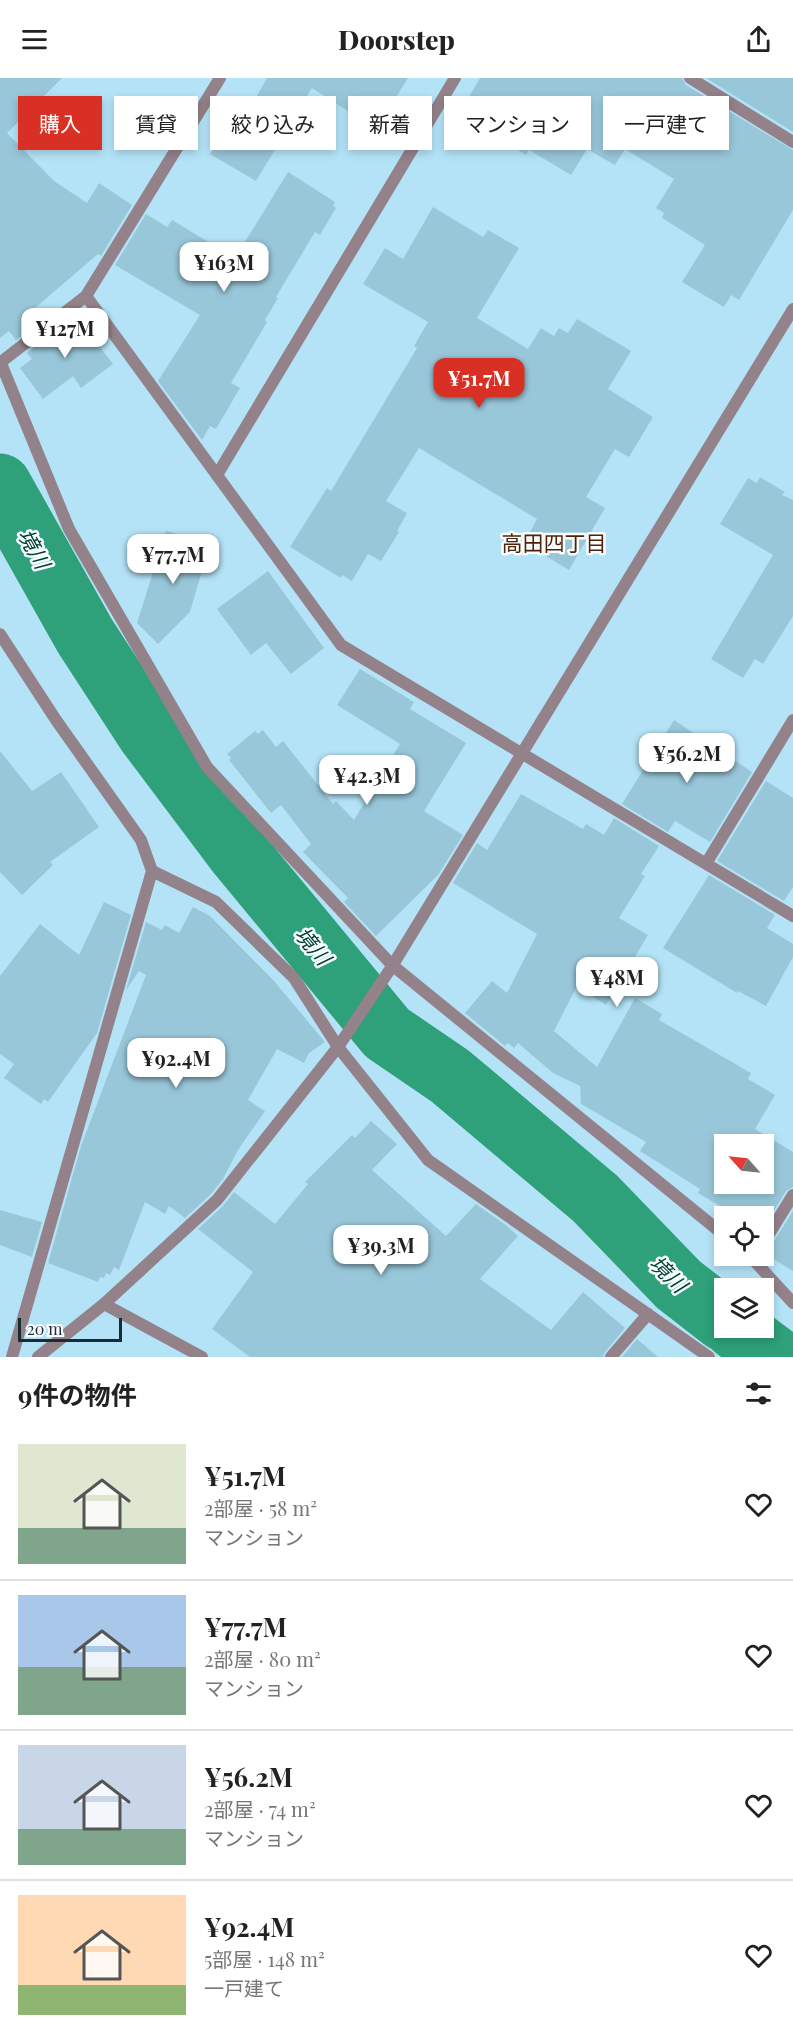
<!DOCTYPE html>
<html lang="ja">
<head>
<meta charset="utf-8">
<style>
  :root { --surface:#fff; --page:#f2f2f2; --text:#222; --muted:#767676; --line:#e0e0e0; --accent:#d93025 }
  body { margin:0; font-family:"Playfair Display","Noto Sans JP",serif; background:var(--page); color:var(--text); height:100vh; display:flex; flex-direction:column; font-size:22px; white-space:nowrap }
  * { box-sizing:border-box; margin:0 }
  p { font-size:20px; color:var(--muted) }
  .icon { flex:none; width:33px; height:33px; fill:none; stroke:currentColor; stroke-width:2; stroke-linecap:round; stroke-linejoin:round }
  .map { position:relative; height:1279px; overflow:hidden }
  .sheet { display:flex; flex-direction:column; background:var(--surface); flex:1 }
  .sheet>* { flex:none }
  .banner { position:absolute; left:18px; top:18px; width:758px; height:54px; display:flex; gap:12px }
  .needle { width:39px; rotate:297deg }
  .tools { position:absolute; left:714px; top:1056px; display:grid; gap:12px }
  .tools a { display:grid; place-items:center; width:60px; height:60px; border-radius:0px; background:var(--surface); box-shadow:0 3px 9px #0003; font-size:30px }
  .scale { position:absolute; left:18px; bottom:15px; width:104px; box-sizing:border-box; padding-left:6px; border:3px solid #192c33; border-top:0; font-size:16px; line-height:21px; white-space:nowrap; color:#192c33; -webkit-text-stroke:4px #f8fdff; paint-order:stroke }
  .price { position:absolute; translate:-50% -51px; padding:0 14px; border-radius:12px; background:#fff; color:#222; font-size:20px; line-height:39px; filter:drop-shadow(0 2px 3px #0008) }
  .price::after { content:''; position:absolute; left:50%; top:36px; width:18px; height:14px; margin-left:-9px; background:inherit; clip-path:polygon(0 0,100% 0,50% 100%) }
  .price.current { background:var(--accent); color:#fff }
  ul { padding:0; list-style:none }
  li { display:flex; align-items:center; gap:18px; height:150px; padding:0 18px }
  li+li { border-top:2px solid var(--line) }
  li span { display:grid; place-items:center; flex:none; width:168px; height:120px; border-radius:0px; color:#555 }
  li>.icon { margin-inline-start:auto }
  span .icon { width:72px; height:72px; fill:#fffc; stroke-width:1 }
  li b { font-size:26px }
  h2 { display:flex; justify-content:space-between; align-items:center; height:72px; padding:0 18px; font-size:26px }
  .chip { padding:0 21px; border-radius:0px; background:var(--surface); box-shadow:0 3px 9px #0003; font-size:21px; line-height:54px }
  .chip.current { background:var(--accent); color:#fff }
  header { display:flex; justify-content:space-between; align-items:center; height:78px; padding:0 18px; background:var(--surface); font-size:27px; font-weight:800 }
  .map>svg:first-child { display:block }
  .lines { fill:none; stroke-linecap:round; stroke-linejoin:round }
  .river { stroke:#2ea07a; stroke-width:63 }
  .building { fill:#99c7da; fill-rule:evenodd }
  .lane { stroke:#94828b; stroke-width:12 }
  .street { stroke:#94828b; stroke-width:12 }
  .labels { text-anchor:middle; dominant-baseline:central; stroke-width:5; stroke-linejoin:round; paint-order:stroke }
  .neighbourhood-label { font-size:21px; fill:#512207; stroke:#f8fdff }
  .water-label { font-size:21px; font-style:italic; fill:#00412d; stroke:#f8fdff }
</style>
</head>
<body>
<header><svg class="icon" aria-label="menu" viewBox="0 0 24 24"><path d="M4 6h16M4 12h16M4 18h16"/></svg>Doorstep<svg class="icon" aria-label="share" viewBox="0 0 24 24"><path d="M12 15V3M7 8l5-5 5 5M5 13v7h14v-7"/></svg></header>
<div class="map">
<svg width="793" height="1279" viewBox="0 0 793 1279">
  <rect width="100%" height="100%" fill="#b4e3f7"/>
  <g class="lines">
    <g class="river">
      <path d="M0 407 85 558 148 655 239 776 387 955 450 998 596 1121 679 1207 724 1242"/>
      <path d="M735 1250 774 1279"/>
    </g>
  </g>
  <g class="building">
    <path d="M0 0H62L7 55 54 103 87 125 99 105 132 127 101 178 98 176 21 242 41 243 16 262 9 253 0 260Z"/>
    <path d="M267 0H408L376 51 312 10 256 103 210 76 227 49 236 55Z"/>
    <path d="M480 0H682L686 7 793 72V132L739 222 731 217 724 229 682 204 705 167 662 140 664 135 656 130 674 101 625 71 615 87 587 71 571 97 529 72 526 77 459 36Z"/>
    <path d="M706 0H793V54Z"/>
    <path d="M288 94 335 124 333 128 336 130 320 157 315 154 276 219 278 220 265 242 267 244 231 305 240 310 216 351 210 348 202 362 158 303 200 237 115 187 146 136 167 149 172 142 235 180Z"/>
    <path d="M433 129 483 159 488 152 519 170 477 240 528 271 541 250 554 258 559 250 568 255 577 241 631 273 608 311 653 339 629 379 615 371 586 419 605 430 569 492 524 465 537 441 419 370 386 423 407 435 397 453 399 454 381 483 368 476 352 503 342 497 341 500 290 469 327 410 331 413 417 270 414 268 428 244 363 206 385 170 403 181Z"/>
    <path d="M66 244H81L113 286 81 310 73 298 43 321 20 290 32 281 27 275Z"/>
    <path d="M760 399 785 414 782 417 793 422V538L763 586 755 581 743 600 711 581 773 477 720 446 748 400 757 405Z"/>
    <path d="M166 453 210 465 190 534 158 566 137 545Z"/>
    <path d="M268 493 324 570 291 596 266 565 251 577 217 531Z"/>
    <path d="M360 591 414 624 410 631 466 665 424 733 463 757 438 797 376 858 344 824 348 820 303 774 311 766 281 727 271 735 229 682 231 680 227 676 255 653 258 656 263 652 276 669 283 663 333 726 336 723 354 742 400 666 337 627Z"/>
    <path d="M674 642 752 694 710 764 675 743 668 754 622 726Z"/>
    <path d="M0 673 32 713 61 694 99 749 50 784 53 787 22 817 0 794Z"/>
    <path d="M766 703 793 720V809L784 823 717 783Z"/>
    <path d="M521 716 583 751 586 746 604 757 614 740 659 768 641 796 645 798 619 840 648 857 606 927 577 908 554 953 597 989 635 920 662 936 659 942 751 995 748 1001 775 1017 755 1051 793 1074V1109L786 1113 764 1149V1138H737L698 1115 700 1111 640 1073 646 1064 581 1026 580 1008 553 995 518 965 514 970 508 965 505 968 465 935 492 903 507 915 537 856 453 805 477 765 487 772ZM724 1066H764V1106H724Z"/>
    <path d="M709 797 775 837 767 850 793 866V879L766 928 738 913 737 915 663 870Z"/>
    <path d="M104 824 131 837 97 955 48 1024 44 1021 41 1026 4 1000 14 986 0 976V898L40 846 79 877Z"/>
    <path d="M193 829 210 838 274 903 325 964 309 975 304 985 277 971 248 1022 265 1033 238 1072 223 1101 211 1116 185 1140 169 1128 165 1136 145 1124 119 1192 114 1189 110 1197 106 1195 104 1200 100 1199 98 1204 48 1185 81 1068 146 897 139 893 126 912 146 844 162 852 165 847 179 855Z"/>
    <path d="M371 1043 397 1066 372 1092 446 1158 476 1126 507 1148 518 1158 480 1201 551 1252 583 1214 625 1250 605 1274 603 1279H250L212 1251 253 1194 198 1151 223 1128 234 1114 275 1146 308 1106 305 1104 352 1057 355 1060Z"/>
    <path d="M0 1132 42 1144 32 1179 0 1167Z"/>
    <path d="M793 1133V1193L764 1175V1172L771 1168Z"/>
    <path d="M637 1261 658 1279H622Z"/>
  </g>
  <g class="lines">
    <path class="lane" d="M152 793 216 824 294 900 338 969"/>
    <g class="street">
      <path d="M690 0 793 64"/>
      <path d="M86 218 341 567 793 838"/>
      <path d="M0 283 69 451 207 689 392 887 724 1157"/>
      <path d="M1 284 86 218 220 0"/>
      <path d="M217 397 455 0"/>
      <path d="M0 556 56 642 141 762 152 793 12 1279"/>
      <path d="M707 784 793 642"/>
      <path d="M338 969 428 1082 709 1279"/>
      <path d="M764 1164 793 1117"/>
      <path d="M750 1178 793 1225"/>
      <path d="M104 1226 202 1279"/>
      <path d="M38 1279 104 1226 217 1122 338 969 391 890 793 231"/>
      <path d="M611 1279 648 1236"/>
    </g>
  </g>
  <g class="labels">
    <g class="neighbourhood-label">
      <text x="554" y="464">高田四丁目</text>
    </g>
    <g class="water-label">
      <text transform="translate(35 470) rotate(61)">境川</text>
      <text transform="translate(314 867) rotate(50)">境川</text>
      <text transform="translate(669 1195) rotate(44)">境川</text>
    </g>
  </g>
</svg>
<div class="tools">
<a><svg class="needle" viewBox="-14 -14 28 28"><path d="M0-13l5 13h-10z" fill="#e53935"/><path d="M0 13l5-13h-10z" fill="#767676"/></svg></a>
<a><svg class="icon" aria-label="locate" viewBox="0 0 24 24"><circle cx="12" cy="12" r="6"/><path d="M12 2v4M12 18v4M2 12h4M18 12h4"/></svg></a>
<a><svg class="icon" aria-label="layers" viewBox="0 0 24 24"><path d="M12 4l9 5-9 5-9-5zM3 14l9 5 9-5"/></svg></a>
</div>
<div class="scale">20 m</div>
<b class="price" style="left:224px;top:215px">¥163M</b>
<b class="price" style="left:65px;top:281px">¥127M</b>
<b class="price current" style="left:479px;top:331px">¥51.7M</b>
<b class="price" style="left:173px;top:507px">¥77.7M</b>
<b class="price" style="left:687px;top:706px">¥56.2M</b>
<b class="price" style="left:367px;top:728px">¥42.3M</b>
<b class="price" style="left:617px;top:930px">¥48M</b>
<b class="price" style="left:176px;top:1011px">¥92.4M</b>
<b class="price" style="left:381px;top:1198px">¥39.3M</b>
<div class="banner">
<a class="chip current">購入</a>
<a class="chip">賃貸</a>
<a class="chip">絞り込み</a>
<a class="chip">新着</a>
<a class="chip">マンション</a>
<a class="chip">一戸建て</a>
</div>
</div>
<section class="sheet">
<h2>9件の物件<svg class="icon" aria-label="filters" viewBox="0 0 24 24"><path d="M4 7h16M4 17h16"/><circle cx="9" cy="7" r="2"/><circle cx="15" cy="17" r="2"/></svg></h2>
<ul>
<li><span style="background:linear-gradient(#dfe7d0 70%,#7fa58c 0)"><svg class="icon" aria-label="home" viewBox="0 0 24 24"><path d="M3 11l9-7 9 7M6 9v11h12V9"/></svg></span><div><b>¥51.7M</b><p>2部屋 · 58 m²</p><p>マンション</p></div><svg class="icon" aria-label="heart" viewBox="0 0 24 24"><path d="M12 20l-8-8c-3-5 5-10 8-4 3-6 11-1 8 4z"/></svg></li>
<li><span style="background:linear-gradient(#a9c7e8 60%,#7fa58c 0)"><svg class="icon" aria-label="home" viewBox="0 0 24 24"><path d="M3 11l9-7 9 7M6 9v11h12V9"/></svg></span><div><b>¥77.7M</b><p>2部屋 · 80 m²</p><p>マンション</p></div><svg class="icon" aria-label="heart" viewBox="0 0 24 24"><path d="M12 20l-8-8c-3-5 5-10 8-4 3-6 11-1 8 4z"/></svg></li>
<li><span style="background:linear-gradient(#c9d6e8 70%,#7fa58c 0)"><svg class="icon" aria-label="home" viewBox="0 0 24 24"><path d="M3 11l9-7 9 7M6 9v11h12V9"/></svg></span><div><b>¥56.2M</b><p>2部屋 · 74 m²</p><p>マンション</p></div><svg class="icon" aria-label="heart" viewBox="0 0 24 24"><path d="M12 20l-8-8c-3-5 5-10 8-4 3-6 11-1 8 4z"/></svg></li>
<li><span style="background:linear-gradient(#ffd9b3 75%,#8fb573 0)"><svg class="icon" aria-label="home" viewBox="0 0 24 24"><path d="M3 11l9-7 9 7M6 9v11h12V9"/></svg></span><div><b>¥92.4M</b><p>5部屋 · 148 m²</p><p>一戸建て</p></div><svg class="icon" aria-label="heart" viewBox="0 0 24 24"><path d="M12 20l-8-8c-3-5 5-10 8-4 3-6 11-1 8 4z"/></svg></li>
</ul>
</section>
</body>
</html>
